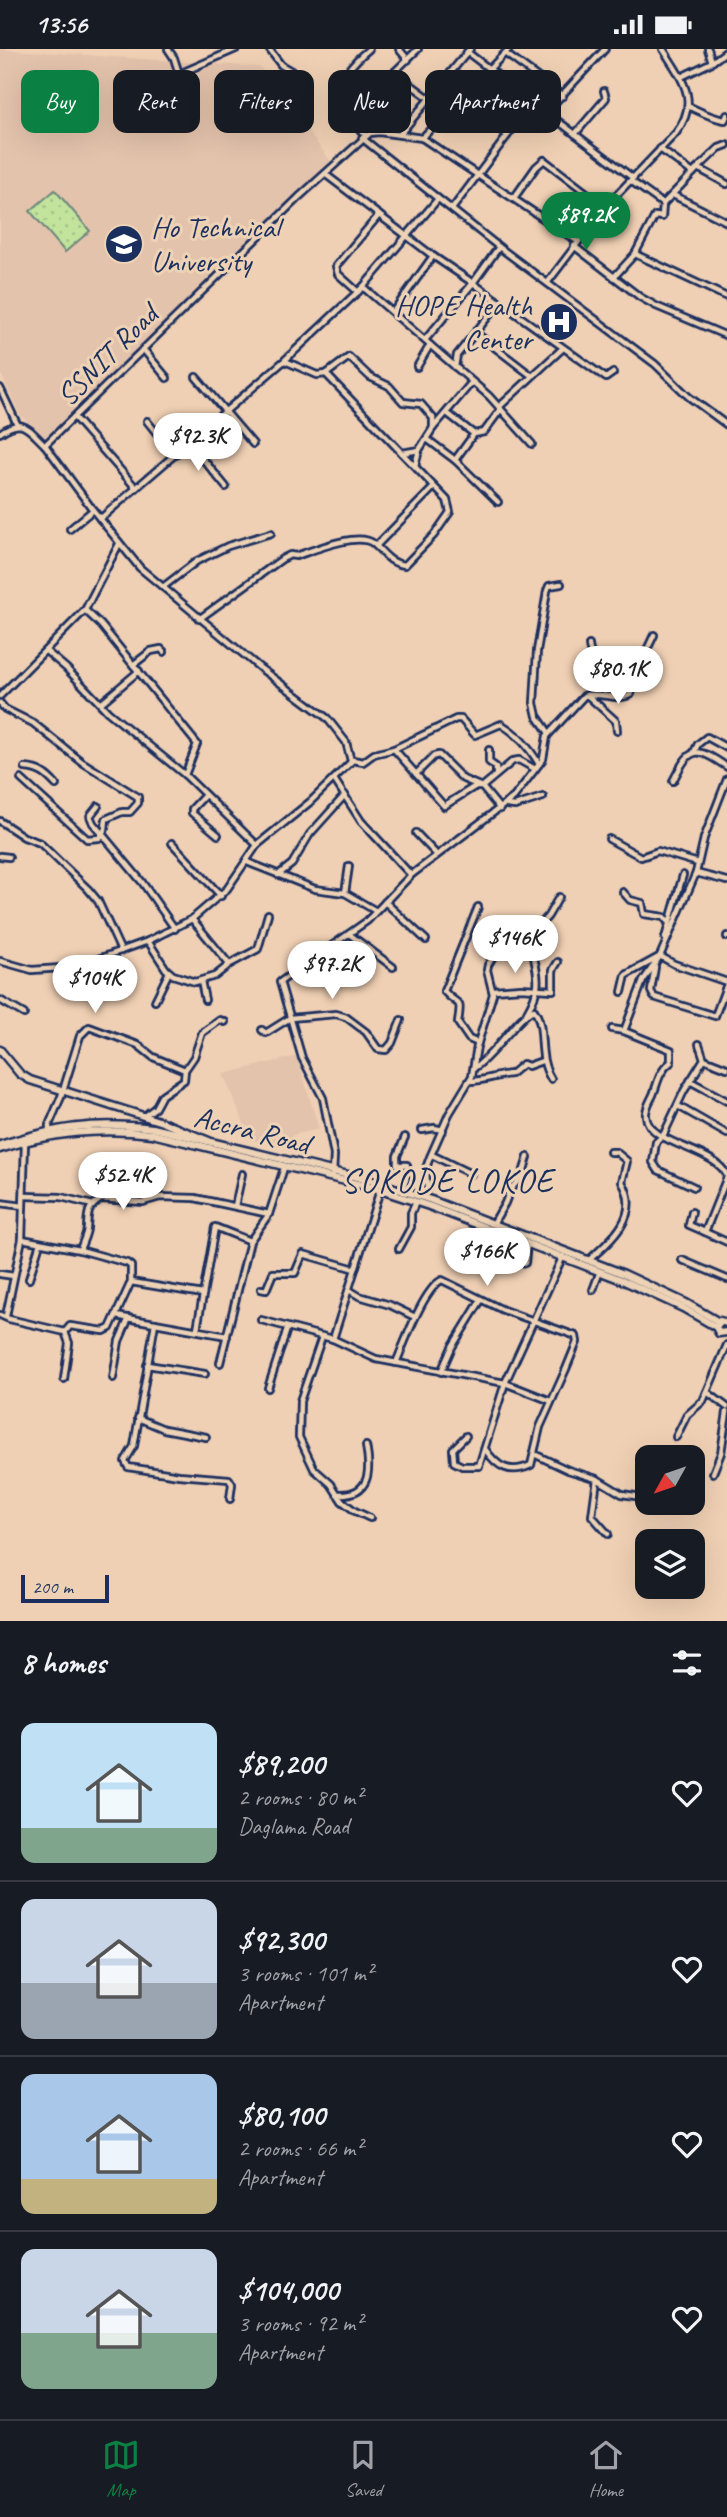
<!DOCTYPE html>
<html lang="en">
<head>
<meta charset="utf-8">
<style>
  :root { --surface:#171b24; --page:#242831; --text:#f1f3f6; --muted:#9ea1a6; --line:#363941; --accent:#0b8043 }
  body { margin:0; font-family:Caveat,sans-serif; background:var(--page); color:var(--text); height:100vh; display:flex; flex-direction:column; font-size:26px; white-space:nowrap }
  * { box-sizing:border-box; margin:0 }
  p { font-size:23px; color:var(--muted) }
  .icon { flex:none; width:38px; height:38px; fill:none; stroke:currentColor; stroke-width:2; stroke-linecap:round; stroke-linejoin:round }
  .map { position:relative; height:1572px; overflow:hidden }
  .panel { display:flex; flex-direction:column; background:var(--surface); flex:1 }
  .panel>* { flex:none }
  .hud { position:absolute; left:21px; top:21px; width:686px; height:63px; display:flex; gap:14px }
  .needle { width:46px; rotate:230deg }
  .fabs { position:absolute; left:635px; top:1396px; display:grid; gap:14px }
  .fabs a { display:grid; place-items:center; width:70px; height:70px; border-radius:14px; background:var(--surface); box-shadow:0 7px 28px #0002; font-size:35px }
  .scale { position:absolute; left:21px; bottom:18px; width:88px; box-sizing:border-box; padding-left:7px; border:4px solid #1b2f5e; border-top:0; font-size:19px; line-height:24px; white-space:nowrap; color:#1b2f5e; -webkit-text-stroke:5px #edd2b5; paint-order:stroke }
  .price { position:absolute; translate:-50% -60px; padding:0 16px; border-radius:24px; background:#fff; color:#222; font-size:23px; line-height:46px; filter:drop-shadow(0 2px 4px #0008) }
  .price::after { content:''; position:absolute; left:50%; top:42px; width:21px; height:16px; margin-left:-10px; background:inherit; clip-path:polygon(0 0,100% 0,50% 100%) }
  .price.active { background:var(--accent); color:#fff }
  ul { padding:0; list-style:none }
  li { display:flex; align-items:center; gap:21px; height:175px; padding:0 21px }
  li+li { border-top:2px solid var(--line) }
  li span { display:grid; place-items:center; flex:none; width:196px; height:140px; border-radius:14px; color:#555 }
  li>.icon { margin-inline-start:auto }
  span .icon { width:84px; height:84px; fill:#fffc; stroke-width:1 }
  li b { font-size:30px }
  h2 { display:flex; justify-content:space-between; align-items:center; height:84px; padding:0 21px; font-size:30px }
  .chip { padding:0 24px; border-radius:14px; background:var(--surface); box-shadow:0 7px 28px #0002; font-size:24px; line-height:63px }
  .chip.active { background:var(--accent); color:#fff }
  .status { display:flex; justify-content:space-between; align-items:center; height:49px; padding:0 35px; background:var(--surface); direction:ltr }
  .status svg { height:19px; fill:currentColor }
  .menu { display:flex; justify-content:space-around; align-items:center; height:98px; border-top:2px solid var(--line); background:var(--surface); font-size:19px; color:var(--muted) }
  .menu a { display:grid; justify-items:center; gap:4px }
  .menu .active { color:var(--accent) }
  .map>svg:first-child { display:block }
  .built { fill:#e4c3ac }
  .park { fill:url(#park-dots); stroke:#6e897d; stroke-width:2 }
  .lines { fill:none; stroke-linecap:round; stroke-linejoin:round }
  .minor-casing { stroke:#1b2f5e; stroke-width:10 }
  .major-casing { stroke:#1b2f5e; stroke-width:11 }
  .minor { stroke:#edd2b5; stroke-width:4.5 }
  .major { stroke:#edd2b5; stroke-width:6 }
  .labels { text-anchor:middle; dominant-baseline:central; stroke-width:6; stroke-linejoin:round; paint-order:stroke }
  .poi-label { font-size:30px; fill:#1b2f5e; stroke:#edd2b5; text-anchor:start }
  .street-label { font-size:30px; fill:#1b2f5e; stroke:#edd2b5 }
  .quarter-label { font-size:33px; letter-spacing:2px; fill:#1b2f5e; stroke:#edd2b5 }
</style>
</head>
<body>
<div class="status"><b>13:56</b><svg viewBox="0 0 49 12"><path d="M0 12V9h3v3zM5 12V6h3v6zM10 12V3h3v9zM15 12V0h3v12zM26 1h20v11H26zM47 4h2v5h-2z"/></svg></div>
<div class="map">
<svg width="727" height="1572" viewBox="0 0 727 1572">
  <defs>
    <pattern id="park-dots" width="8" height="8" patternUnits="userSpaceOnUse" patternTransform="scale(1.75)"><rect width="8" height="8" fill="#c1e39c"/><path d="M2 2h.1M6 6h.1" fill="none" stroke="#a5c389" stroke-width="1.8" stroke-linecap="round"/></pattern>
  </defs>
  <rect width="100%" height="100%" fill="#f0d0b4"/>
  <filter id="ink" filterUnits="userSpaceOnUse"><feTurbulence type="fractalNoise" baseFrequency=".0143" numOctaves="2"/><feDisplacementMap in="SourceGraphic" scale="14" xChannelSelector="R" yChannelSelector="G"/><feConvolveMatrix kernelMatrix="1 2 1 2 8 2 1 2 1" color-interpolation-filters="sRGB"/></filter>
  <g filter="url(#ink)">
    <g class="built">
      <path d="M0 0 260 18 332 114 162 275 45 392 20 366 0 323Z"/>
      <path d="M297 1007 319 1080 293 1086 287 1098 251 1091 223 1025Z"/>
    </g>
    <path class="park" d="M55 141 90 182 65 203 30 162Z"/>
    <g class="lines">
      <defs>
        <g id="minor">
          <path d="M168 0 174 9 179 25 236 0"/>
          <path d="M269 0 281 16 293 23"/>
          <path d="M399 0 408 11"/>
          <path d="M708 0 712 13"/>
          <path d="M467 3 633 129"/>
          <path d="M506 5 563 47"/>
          <path d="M394 23 429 49"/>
          <path d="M681 28 712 13 727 2"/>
          <path d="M440 35 458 51 507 86"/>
          <path d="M377 40 418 0"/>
          <path d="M688 57C701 63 711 69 725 71L727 66"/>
          <path d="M547 62 605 0"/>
          <path d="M400 85 470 0"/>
          <path d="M575 85 606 49 604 42"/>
          <path d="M366 87 333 51C337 32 354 12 369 0"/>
          <path d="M362 89 499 198 655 315 689 348 727 376"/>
          <path d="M422 89 509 0"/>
          <path d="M698 119 719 99 727 96"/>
          <path d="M693 124 698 119 727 135"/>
          <path d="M325 125 433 207 473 234 499 198"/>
          <path d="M631 132 663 155"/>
          <path d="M673 146 727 173"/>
          <path d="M514 149 536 118 544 111 605 158"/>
          <path d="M452 160 533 53"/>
          <path d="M574 197 640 248 656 257 727 287"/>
          <path d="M635 205 727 248"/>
          <path d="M614 228 635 205 655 167 662 168 663 155 693 124 660 100"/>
          <path d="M548 233 605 158 676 84C701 51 681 29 663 0"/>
          <path d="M363 238 489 347 532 395"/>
          <path d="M358 243 338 225 336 217 379 166"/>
          <path d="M393 263 433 207"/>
          <path d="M476 284 532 327"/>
          <path d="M425 291 473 234 606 329 613 324"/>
          <path d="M143 300 167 329"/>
          <path d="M285 312 317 326 326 325 349 308 370 328 389 337 403 353 421 355 433 369V379"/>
          <path d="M417 318 430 296"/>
          <path d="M455 318 457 306 500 253"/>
          <path d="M196 328 253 395"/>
          <path d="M0 339 17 375"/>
          <path d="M499 358 563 299"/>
          <path d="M447 364 474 385 484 383 501 360"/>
          <path d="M74 368 136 439 284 312 363 238 438 150"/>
          <path d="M147 372 174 406"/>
          <path d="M0 384C23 368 27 379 45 396L299 148 370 84 379 83 422 89 577 192"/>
          <path d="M427 390 455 411 498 453"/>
          <path d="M189 393 226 438"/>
          <path d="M45 396 93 461 140 519 260 619 327 669 346 693 351 712"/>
          <path d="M402 404 419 401 433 379 472 333"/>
          <path d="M455 411 474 385"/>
          <path d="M415 417 419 401"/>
          <path d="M100 470 136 439"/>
          <path d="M70 480 93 461"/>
          <path d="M376 497 434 438"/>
          <path d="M163 538 197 512 228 497 271 484"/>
          <path d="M85 561 101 576 197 695 185 726"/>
          <path d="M199 570 282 510 290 506 296 507C314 501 359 482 374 495 384 504 389 514 405 516L434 486 450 463 447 451 326 325"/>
          <path d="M589 596C590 613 603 608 615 613 622 616 629 621 636 624"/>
          <path d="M46 602 66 619 108 663 185 726 257 796"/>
          <path d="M133 616 151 602 161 600 164 603"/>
          <path d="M587 646 616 672 617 682"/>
          <path d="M0 647 85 561 119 495"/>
          <path d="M0 654 5 660 33 674 82 713 138 748V754L130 763H122L106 770 105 780 99 789 87 790 21 730"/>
          <path d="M101 654 139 622"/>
          <path d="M549 684 537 667 534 654 537 602 547 542 549 537 561 535"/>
          <path d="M394 700 456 670H461L475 686 501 675C518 685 529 698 539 715"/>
          <path d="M489 701V713L496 718V724"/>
          <path d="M694 703 698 695 707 688 727 699"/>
          <path d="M25 719C40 720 47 726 56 736"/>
          <path d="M416 725 444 757 474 738H482L513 712 519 711 535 720"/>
          <path d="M334 730 361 772 411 826"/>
          <path d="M673 732C690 698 695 696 727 718"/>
          <path d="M205 746 192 760V764L218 786"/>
          <path d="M507 756 515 757 543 748"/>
          <path d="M98 757 90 767 93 774 142 833 175 880"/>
          <path d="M0 772 24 788 40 794 88 840 98 852 121 902"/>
          <path d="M416 784 437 806"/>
          <path d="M609 790 641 808 658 802 698 814"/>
          <path d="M172 794 221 847"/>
          <path d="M0 807 9 808"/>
          <path d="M247 813 315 840 345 844 376 862"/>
          <path d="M696 824 727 832"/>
          <path d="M278 826 292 815 310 785 345 746"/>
          <path d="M623 843 630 851 642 854 644 865 664 868 667 872"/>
          <path d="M345 844 349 817"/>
          <path d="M385 853 426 891"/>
          <path d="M192 870 229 915"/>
          <path d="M349 885 393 918"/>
          <path d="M727 887V888"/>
          <path d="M665 889 683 826"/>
          <path d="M148 892 166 920 173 926 195 933 215 927 230 915 258 900 268 865"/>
          <path d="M660 907 674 915 727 933"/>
          <path d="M0 912 32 921 76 918 148 892 192 870 227 840 257 796 310 753 353 711 363 713 374 705 394 700 416 725 434 707 439 706 463 730 482 738 500 760"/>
          <path d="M655 918 651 942 654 948 715 967 727 935"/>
          <path d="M201 932 205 951"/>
          <path d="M493 941 521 939 553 941V921L558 913"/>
          <path d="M622 943 626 926 659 908"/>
          <path d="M0 951 24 965"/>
          <path d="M155 952 169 923"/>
          <path d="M527 963C548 927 531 920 532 886L548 867 559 848"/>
          <path d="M612 980 624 982 671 1001V1013C659 1022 658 1033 653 1046 650 1052 645 1060 646 1067 648 1096 716 1099 727 1127"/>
          <path d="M262 981 266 984 290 969 336 965 346 968 366 983 378 1000 386 1001 392 994 401 971"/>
          <path d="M624 982 643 932 660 907 696 824 704 789 727 730"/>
          <path d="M478 994 469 990 458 974C462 946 459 960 444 942L478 858"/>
          <path d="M704 1010 727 1019"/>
          <path d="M474 1019C493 1008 519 965 534 961 547 979 536 1006 551 1030"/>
          <path d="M470 1032C485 1032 497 1026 511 1025L523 1015 528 1017 542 1012"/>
          <path d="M690 1032 727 1052"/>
          <path d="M678 1057 727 1085"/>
          <path d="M144 1067 155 1059 162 1046 184 1031 185 1021 194 1008 202 984 220 971 225 973"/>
          <path d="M422 1081 434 1079 443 1081"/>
          <path d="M49 1082V1076L61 1048 80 987 89 978 138 996 153 1008 185 1021"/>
          <path d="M432 1106 471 1125"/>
          <path d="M333 1125 334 1106 323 1049 302 1009 280 933 367 872 411 826 514 748 543 710 547 687 584 647C599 642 618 653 631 645L636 624 654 586"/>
          <path d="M727 1128 705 1183 727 1193"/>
          <path d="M694 1138 658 1121 653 1113 656 1093 663 1087 684 1042 704 1010 699 995"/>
          <path d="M401 1141 406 1131 407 1116H397V1107L405 1088"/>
          <path d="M24 1147 61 1148 93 1156"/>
          <path d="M422 1148 427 1139 426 1119 430 1108 449 1065 472 1027 477 997 493 945 487 921 488 916 498 899 520 876H527L531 889"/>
          <path d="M0 1154 23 1157"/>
          <path d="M235 1157 242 1125"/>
          <path d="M692 1163 689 1176 705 1183"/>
          <path d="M493 1175 505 1154 510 1141 522 1127 528 1108"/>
          <path d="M22 1190 80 1201 127 1214 131 1217V1233L110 1279 104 1282 70 1277 65 1283"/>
          <path d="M399 1200 411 1178V1164L416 1153"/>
          <path d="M80 1201C82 1194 87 1185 87 1179 88 1163 87 1159 101 1150L143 1153 160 1148 195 1149 269 1165"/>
          <path d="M589 1211C612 1191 642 1165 622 1133L627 1112 616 1103H610"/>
          <path d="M682 1211 727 1230"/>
          <path d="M525 1214 527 1194"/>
          <path d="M0 1225 14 1227"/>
          <path d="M29 1230 40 1194"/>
          <path d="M131 1233 203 1245"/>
          <path d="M261 1240 266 1241 273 1224H295L303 1205 355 1220"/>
          <path d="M349 1241 359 1247 390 1256 415 1268"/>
          <path d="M593 1241 600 1222"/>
          <path d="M0 1266 9 1270 65 1283 69 1294 64 1330"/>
          <path d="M6 1267 22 1190 25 1093"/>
          <path d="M116 1267 227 1287"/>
          <path d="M261 1271 333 1290 376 1310 505 1334 551 1352"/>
          <path d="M155 1274 134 1397 125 1412 128 1418 179 1426 229 1430 232 1435 230 1450"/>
          <path d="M197 1280 215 1178 250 1192"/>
          <path d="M322 1288 300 1352 299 1388 314 1420 331 1435 342 1452 355 1462 370 1469"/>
          <path d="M333 1290 380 1141"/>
          <path d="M220 1314 250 1192 269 1165 284 1119"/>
          <path d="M396 1314C404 1295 424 1239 442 1231L503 1261 576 1287 577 1293 566 1320 540 1378 531 1416C510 1426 497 1418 485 1400"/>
          <path d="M147 1316 205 1325"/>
          <path d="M441 1323 452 1298 481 1251"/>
          <path d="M113 1329 119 1292 129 1269"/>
          <path d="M268 1339 287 1280"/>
          <path d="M707 1343 727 1358"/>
          <path d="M138 1369 164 1380 206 1388"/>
          <path d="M466 1387 453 1400 454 1413 462 1417H479L505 1334 563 1207"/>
          <path d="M676 1388 687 1366 703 1352 727 1296"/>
          <path d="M534 1405 568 1421 597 1430 592 1467 608 1485"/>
          <path d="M713 1424 721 1404 727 1363"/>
          <path d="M597 1430 622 1445 648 1449"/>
          <path d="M337 1445C370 1447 371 1423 366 1397"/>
        </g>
        <g id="major">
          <path d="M0 1001 20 1025 30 1031 162 1073 209 1092"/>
          <path d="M0 1096C56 1078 94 1072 153 1079L373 1132 431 1151 624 1225 686 1254 719 1273"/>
          <path d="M0 1100C51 1084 98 1078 152 1085L374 1139 429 1157 622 1231 683 1259 716 1278"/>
          <path d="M727 1274 720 1272 716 1278 719 1284 727 1283"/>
        </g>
      </defs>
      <use href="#minor" class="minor-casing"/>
      <use href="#major" class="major-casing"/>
      <use href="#minor" class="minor"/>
      <use href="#major" class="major"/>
    </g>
  </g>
  <defs>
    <symbol id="school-disc" viewBox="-11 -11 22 22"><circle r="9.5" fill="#1b2f5e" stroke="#edd2b5"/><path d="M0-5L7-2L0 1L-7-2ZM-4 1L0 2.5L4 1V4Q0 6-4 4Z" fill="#fff"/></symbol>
    <symbol id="hospital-disc" viewBox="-11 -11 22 22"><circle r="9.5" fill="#1b2f5e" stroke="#edd2b5"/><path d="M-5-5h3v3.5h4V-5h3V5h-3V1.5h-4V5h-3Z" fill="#fff"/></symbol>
  </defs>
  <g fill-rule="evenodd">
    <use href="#school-disc" x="102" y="173" width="44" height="44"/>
    <use href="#hospital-disc" x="537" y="251" width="44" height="44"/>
  </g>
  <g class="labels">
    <g class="poi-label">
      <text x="151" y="178">Ho Technical<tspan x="151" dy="34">University</tspan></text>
      <text x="532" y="256" text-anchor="end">HOPE Health<tspan x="532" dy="34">Center</tspan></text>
    </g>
    <g class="street-label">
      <text transform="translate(107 306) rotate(-45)">SSNIT Road</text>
      <text transform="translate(252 1081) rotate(14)">Accra Road</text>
    </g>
    <g class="quarter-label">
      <text x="448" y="1132">SOKODE LOKOE</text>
    </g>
  </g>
</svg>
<div class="fabs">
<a><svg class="needle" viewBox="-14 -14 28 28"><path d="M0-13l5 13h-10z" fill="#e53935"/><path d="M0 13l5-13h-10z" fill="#9ea1a6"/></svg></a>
<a><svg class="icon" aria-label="layers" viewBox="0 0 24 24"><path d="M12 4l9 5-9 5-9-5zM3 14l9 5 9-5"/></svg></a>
</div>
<div class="scale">200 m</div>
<b class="price active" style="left:586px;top:203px">$89.2K</b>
<b class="price" style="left:198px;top:424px">$92.3K</b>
<b class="price" style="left:618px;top:657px">$80.1K</b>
<b class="price" style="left:515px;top:926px">$146K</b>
<b class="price" style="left:332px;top:952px">$97.2K</b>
<b class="price" style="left:95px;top:966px">$104K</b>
<b class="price" style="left:123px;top:1163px">$52.4K</b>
<b class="price" style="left:487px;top:1239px">$166K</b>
<div class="hud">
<a class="chip active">Buy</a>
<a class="chip">Rent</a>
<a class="chip">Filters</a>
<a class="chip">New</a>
<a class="chip">Apartment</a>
</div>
</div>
<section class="panel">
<h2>8 homes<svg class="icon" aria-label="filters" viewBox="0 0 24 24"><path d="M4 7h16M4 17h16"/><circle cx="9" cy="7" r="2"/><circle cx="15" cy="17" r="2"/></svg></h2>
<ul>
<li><span style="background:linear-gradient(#bfe0f5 75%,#7fa58c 0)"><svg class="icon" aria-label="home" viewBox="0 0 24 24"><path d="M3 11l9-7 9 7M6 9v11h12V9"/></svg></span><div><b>$89,200</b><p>2 rooms · 80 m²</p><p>Daglama Road</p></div><svg class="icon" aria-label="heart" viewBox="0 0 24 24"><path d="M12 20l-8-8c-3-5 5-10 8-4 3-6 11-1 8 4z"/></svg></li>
<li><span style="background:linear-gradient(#c9d6e8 60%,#9aa5b1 0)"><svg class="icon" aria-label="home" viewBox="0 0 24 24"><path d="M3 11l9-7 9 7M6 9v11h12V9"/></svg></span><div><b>$92,300</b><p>3 rooms · 101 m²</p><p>Apartment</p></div><svg class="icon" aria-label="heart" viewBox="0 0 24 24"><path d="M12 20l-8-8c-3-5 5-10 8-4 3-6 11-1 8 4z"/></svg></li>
<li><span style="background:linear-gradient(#a9c7e8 75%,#c2b280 0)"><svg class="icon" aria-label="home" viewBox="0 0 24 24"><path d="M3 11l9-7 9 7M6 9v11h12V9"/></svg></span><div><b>$80,100</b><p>2 rooms · 66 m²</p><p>Apartment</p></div><svg class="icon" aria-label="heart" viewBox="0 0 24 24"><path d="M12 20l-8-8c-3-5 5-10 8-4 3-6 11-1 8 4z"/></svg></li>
<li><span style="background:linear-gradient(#c9d6e8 60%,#7fa58c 0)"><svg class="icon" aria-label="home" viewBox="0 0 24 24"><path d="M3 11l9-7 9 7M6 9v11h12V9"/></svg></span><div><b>$104,000</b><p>3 rooms · 92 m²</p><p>Apartment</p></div><svg class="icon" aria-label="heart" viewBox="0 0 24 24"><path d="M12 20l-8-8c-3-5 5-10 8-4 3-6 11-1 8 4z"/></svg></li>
</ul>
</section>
<nav class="menu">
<a class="active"><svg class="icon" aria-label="map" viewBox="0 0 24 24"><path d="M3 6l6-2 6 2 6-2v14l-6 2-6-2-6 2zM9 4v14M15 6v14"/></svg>Map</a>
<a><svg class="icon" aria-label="saved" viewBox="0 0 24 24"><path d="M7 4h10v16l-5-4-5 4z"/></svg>Saved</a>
<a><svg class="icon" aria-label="home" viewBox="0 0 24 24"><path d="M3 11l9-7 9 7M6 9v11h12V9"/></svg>Home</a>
</nav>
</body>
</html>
